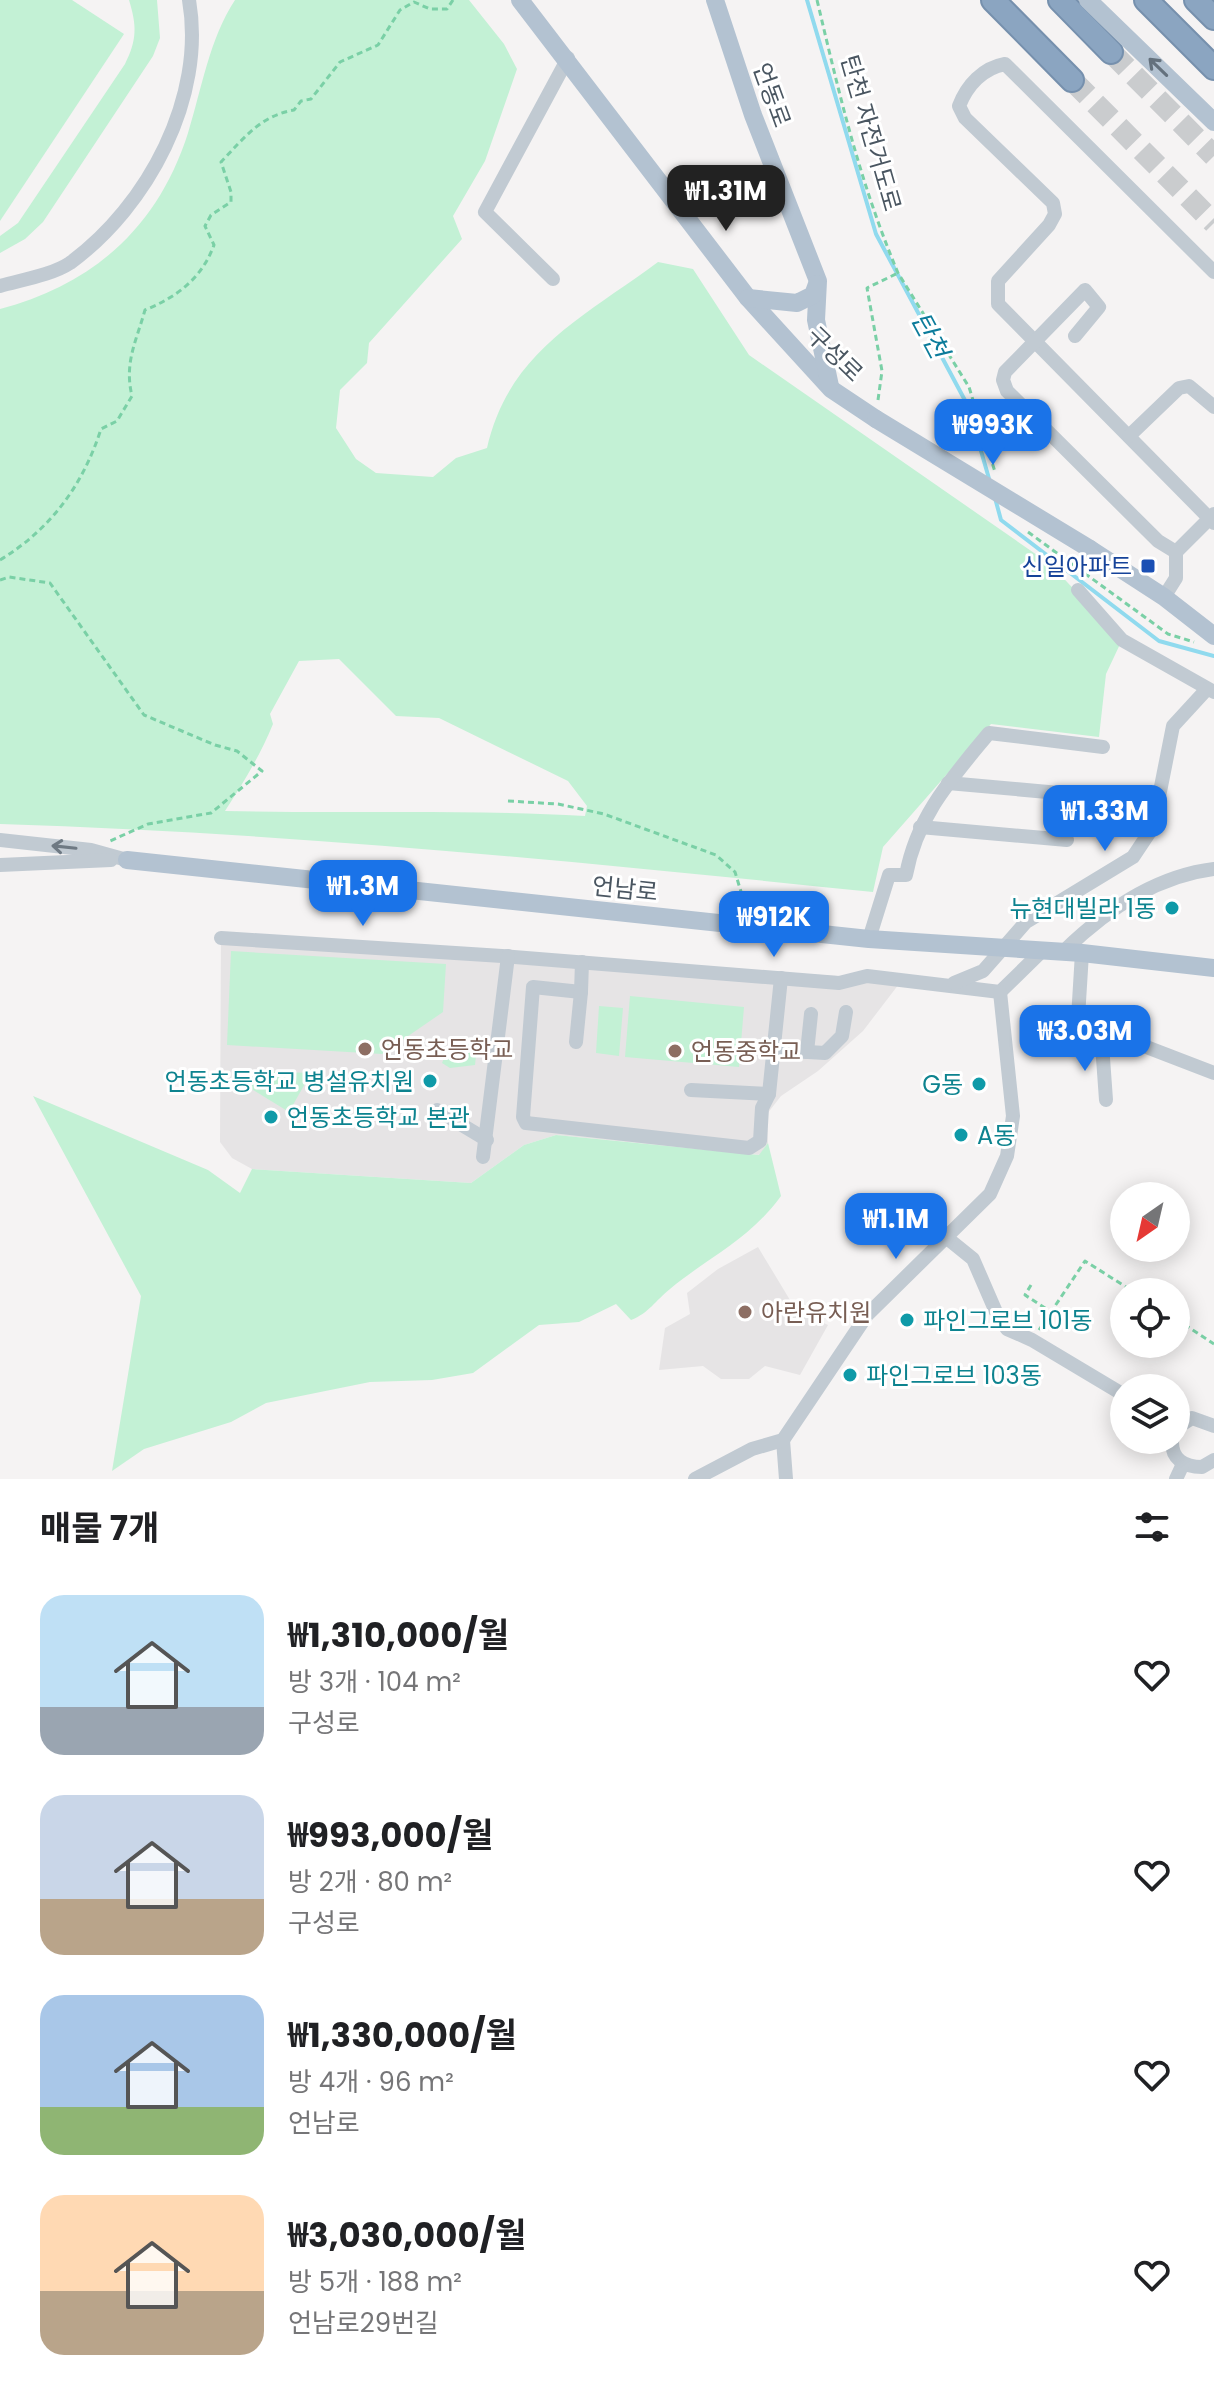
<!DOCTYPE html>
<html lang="ko">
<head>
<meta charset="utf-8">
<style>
  :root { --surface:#fff; --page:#f6f6f6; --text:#202124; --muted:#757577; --accent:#1a73e8 }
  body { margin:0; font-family:Poppins,"Noto Sans KR",sans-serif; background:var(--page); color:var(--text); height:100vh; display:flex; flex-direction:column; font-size:30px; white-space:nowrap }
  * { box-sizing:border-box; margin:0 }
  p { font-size:26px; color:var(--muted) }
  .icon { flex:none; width:44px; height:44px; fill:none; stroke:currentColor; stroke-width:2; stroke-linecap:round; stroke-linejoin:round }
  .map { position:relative; height:1479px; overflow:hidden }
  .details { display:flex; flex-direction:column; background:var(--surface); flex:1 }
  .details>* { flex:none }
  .needle { width:52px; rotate:214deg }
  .controls { position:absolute; left:1110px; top:1182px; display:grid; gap:16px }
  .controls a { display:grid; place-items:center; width:80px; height:80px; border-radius:50%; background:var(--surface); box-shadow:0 4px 20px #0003; font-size:40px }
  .price { position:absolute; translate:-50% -68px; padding:0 18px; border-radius:16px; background:var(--accent); color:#fff; font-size:26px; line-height:52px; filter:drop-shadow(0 2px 4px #0008) }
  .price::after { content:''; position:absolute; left:50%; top:48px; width:24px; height:18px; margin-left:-12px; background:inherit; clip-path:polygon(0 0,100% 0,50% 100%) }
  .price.active { background:#222; color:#fff }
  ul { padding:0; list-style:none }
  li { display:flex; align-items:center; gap:24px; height:200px; padding:0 40px }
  li span { display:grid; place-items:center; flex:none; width:224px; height:160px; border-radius:24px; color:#555 }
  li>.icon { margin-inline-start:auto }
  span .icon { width:96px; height:96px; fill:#fffc; stroke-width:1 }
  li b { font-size:34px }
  h2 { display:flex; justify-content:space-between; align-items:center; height:96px; padding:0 40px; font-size:34px }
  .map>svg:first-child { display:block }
  .education { fill:#e6e4e5 }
  .green { fill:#c3f1d5; fill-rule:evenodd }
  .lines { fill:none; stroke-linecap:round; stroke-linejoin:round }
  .stream { stroke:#90daee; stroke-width:4 }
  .highway-tunnel { stroke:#caccce; stroke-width:22; stroke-dasharray:22 11; stroke-linecap:butt }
  .highway-casing { stroke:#7690ad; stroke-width:26 }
  .path { stroke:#7ad0a6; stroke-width:3; stroke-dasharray:6 4; stroke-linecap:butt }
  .minor { stroke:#c1cad2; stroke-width:14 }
  .major { stroke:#b3c2d1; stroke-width:18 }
  .highway { stroke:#8ba5c1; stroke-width:22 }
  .major-bridge { stroke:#b3c2d1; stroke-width:18 }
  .oneway { stroke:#64717d }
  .oneway2 { stroke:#6e7983 }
  .transit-dot { fill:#1a4fb4; stroke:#fff; stroke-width:3 }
  .culture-dot { fill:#0f9aa8; stroke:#fff; stroke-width:3 }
  .education-dot { fill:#8d6e63; stroke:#fff; stroke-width:3 }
  .labels { text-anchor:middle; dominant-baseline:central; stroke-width:6; stroke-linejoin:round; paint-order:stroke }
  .street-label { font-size:24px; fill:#4a5661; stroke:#fff }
  .transit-label { font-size:24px; fill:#164399; stroke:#fff; text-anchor:end }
  .culture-label { font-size:24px; fill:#0d838f; stroke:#fff; text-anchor:start }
  .education-label { font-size:24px; fill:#785e54; stroke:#fff; text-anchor:start }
  .water-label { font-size:26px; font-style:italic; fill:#0c7c9b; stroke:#fff }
</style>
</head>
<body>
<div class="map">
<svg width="1214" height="1479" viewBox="0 0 1214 1479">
  <rect width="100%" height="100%" fill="#f5f3f3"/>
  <g class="education">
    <path d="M221 938 902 980 863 1031 818 1071 781 1096 767 1114 768 1143 760 1155 556 1135 524 1145 471 1183 252 1169 232 1158 220 1142Z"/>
    <path d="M758 1247 796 1310 828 1325 800 1375 765 1366 749 1379H721L703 1366 659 1370 665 1328 690 1314 687 1293 718 1269Z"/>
  </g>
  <g class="green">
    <path d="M0 0H72L124 34 0 221Z"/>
    <path d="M129 0H157L160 38 153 56 43 222 25 239 0 253V236L18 223 125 64C137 40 137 26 129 0Z"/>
    <path d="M235 0H469L504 44 517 69 485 161 453 216 462 239 369 343 367 363 340 390 336 428 356 459 376 473 433 477 456 458 487 448C509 351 584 317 658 262L693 269 749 355 1050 564 1122 640 1106 674 1099 737 991 724 883 847 873 892C582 862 292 833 0 824V309C94 284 158 227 188 133 202 88 209 40 235 0ZM339 659 396 716 439 718 568 781 587 806 585 816C466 809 344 814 225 811 243 783 260 756 273 724L270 714 299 661Z"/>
    <path d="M231 951 446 964 443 1012 382 1054 227 1045Z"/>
    <path d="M630 996 744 1007 739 1067 625 1057Z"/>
    <path d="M599 1006 623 1008 619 1056 596 1053Z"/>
    <path d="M472 1040 477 1047 475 1065 450 1068 442 1063 448 1049Z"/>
    <path d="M255 1071 311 1073 289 1112 245 1085Z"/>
    <path d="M33 1096 208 1170 240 1193 252 1169 471 1183 524 1145 556 1135 759 1155 768 1143 781 1196C748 1241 711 1255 670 1289 655 1301 649 1313 631 1320L616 1304 579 1322 539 1325 473 1373 432 1380 370 1382 266 1403 231 1422 144 1449 112 1471 141 1296Z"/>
  </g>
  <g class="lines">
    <g class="stream">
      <path d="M807 0 876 234 968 406 990 482"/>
      <path d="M995 498 1001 520 1159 641 1214 656"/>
    </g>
    <g class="highway-tunnel">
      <path d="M1111 52 1214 156"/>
      <path d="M1072 80 1214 223"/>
    </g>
    <defs>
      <g id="highway">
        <path d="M993 0 1072 80"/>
        <path d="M1060 0 1111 52"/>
        <path d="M1146 0 1214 68"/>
        <path d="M1196 0 1214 18"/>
      </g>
    </defs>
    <use href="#highway" class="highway-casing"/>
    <g class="path">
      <path d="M817 0C840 97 859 180 898 273L969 387 995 472"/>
      <path d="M878 400 882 371 867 288 898 273"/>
      <path d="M1028 532 1168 634 1194 642"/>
      <path d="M0 560C51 529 83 485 101 429L117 421 132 396C124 363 136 342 145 310 177 297 202 278 214 245L205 226 211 215 231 202V192L221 162C244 138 260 116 294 110L301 101 311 99 340 62 378 45 400 10 414 2 430 9H447L453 0"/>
      <path d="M0 580 9 577 50 583 144 715 215 745 237 751 262 771 211 813 148 824 110 841"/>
      <path d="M508 801 558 804 604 814 716 855 735 872 742 895"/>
      <path d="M1031 1285 1025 1295 1051 1312"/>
      <path d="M1176 1319 1214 1344"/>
      <path d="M1039 1330 1085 1261 1134 1292"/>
    </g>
    <g class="minor">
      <path d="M1214 272 1005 64C983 68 967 85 959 106L965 118 1053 203 1055 214 1049 225 998 281V304L1214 523"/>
      <path d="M553 279 485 212 568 58"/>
      <path d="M0 286C21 280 52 275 70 263 148 206 206 97 189 0"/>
      <path d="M1075 336 1099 307 1085 290 1005 372 1003 380 1007 391 1158 541 1176 552"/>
      <path d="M1129 436 1179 388 1189 386 1214 407"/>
      <path d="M1078 590 1122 640 1214 692"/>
      <path d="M1164 597 1176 578V552L1214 514"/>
      <path d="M948 783 1092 796"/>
      <path d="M920 827 1067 840"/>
      <path d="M0 840 91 850 127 860"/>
      <path d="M0 865 111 860"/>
      <path d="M221 938 502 956 839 983 867 976 1000 992 1042 951"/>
      <path d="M869 939 889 875H906C917 816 951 779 989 733L1103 747"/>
      <path d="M1064 951C1105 911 1156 876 1214 869"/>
      <path d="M1082 953 1078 1018 1102 1044 1136 1043 1214 1073"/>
      <path d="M582 962 581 992 533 987 523 1117 526 1123 749 1148 760 1141 762 1108 769 1094 781 978"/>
      <path d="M954 983 983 971 1026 922 1133 857 1153 827 1173 726 1207 689"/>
      <path d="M576 1042 581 992"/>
      <path d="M1102 1044 1106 1100"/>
      <path d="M774 1050 825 1053 842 1036 846 1012"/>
      <path d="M807 1052 811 1014"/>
      <path d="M691 1090 769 1094"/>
      <path d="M437 1110 487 1140"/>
      <path d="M483 1157 508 956"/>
      <path d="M947 1238 973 1259 996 1312 1007 1329 1032 1340 1124 1395"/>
      <path d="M1176 1428 1192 1418 1214 1426"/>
      <path d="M783 1440 786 1479"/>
      <path d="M1172 1440C1171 1459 1184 1467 1202 1467L1214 1460"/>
      <path d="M695 1479 752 1449 783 1440 867 1315 990 1194 1007 1156 1013 1116 1000 992"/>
      <path d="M1176 1479 1183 1464"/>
    </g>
    <g class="major">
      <path d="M520 0 748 298 831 389 876 419"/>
      <path d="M715 0 753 115 818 281 816 320 830 386"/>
      <path d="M1088 0 1214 122"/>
      <path d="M748 298 797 303 813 295 817 284"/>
      <path d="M1090 549 1164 597 1214 636"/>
      <path d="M127 860 869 939 1082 953 1214 968"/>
    </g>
    <use href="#highway" class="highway"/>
    <path class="major-bridge" d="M876 419 1090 549"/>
  </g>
  <defs><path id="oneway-shaft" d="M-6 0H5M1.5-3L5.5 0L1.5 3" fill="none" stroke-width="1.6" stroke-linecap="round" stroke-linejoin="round" transform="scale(2)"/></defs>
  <use class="oneway" href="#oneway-shaft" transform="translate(1158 67) rotate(-136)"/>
  <use class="oneway2" href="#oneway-shaft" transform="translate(64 847) rotate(-174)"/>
  <rect class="transit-dot" x="1140" y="558" width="16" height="16" rx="4"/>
  <g class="culture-dot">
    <circle cx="1172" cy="908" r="8"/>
    <circle cx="430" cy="1081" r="8"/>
    <circle cx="979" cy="1084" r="8"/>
    <circle cx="271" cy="1117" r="8"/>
    <circle cx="961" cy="1135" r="8"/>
    <circle cx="907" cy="1320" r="8"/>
    <circle cx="850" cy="1375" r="8"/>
  </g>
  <g class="education-dot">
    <circle cx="365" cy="1049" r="8"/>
    <circle cx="675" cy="1051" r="8"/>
    <circle cx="745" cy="1312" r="8"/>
  </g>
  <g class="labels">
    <g class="street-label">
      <text transform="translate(772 95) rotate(70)">언동로</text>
      <text transform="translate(871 133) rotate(74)">탄천 자전거도로</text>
      <text transform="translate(835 354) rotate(44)">구성로</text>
      <text transform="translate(625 889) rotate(6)">언남로</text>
    </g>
    <g class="transit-label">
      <text x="1132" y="566">신일아파트</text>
    </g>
    <g class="culture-label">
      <text x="1156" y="908" text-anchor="end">뉴현대빌라 1동</text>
      <text x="414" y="1081" text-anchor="end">언동초등학교 병설유치원</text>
      <text x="963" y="1084" text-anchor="end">G동</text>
      <text x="287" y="1117">언동초등학교 본관</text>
      <text x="977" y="1135">A동</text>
      <text x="923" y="1320">파인그로브 101동</text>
      <text x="866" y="1375">파인그로브 103동</text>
    </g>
    <g class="education-label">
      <text x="381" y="1049">언동초등학교</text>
      <text x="691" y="1051">언동중학교</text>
      <text x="761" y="1312">아란유치원</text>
    </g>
    <g class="water-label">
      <text transform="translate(930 335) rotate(62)">탄천</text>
    </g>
  </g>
</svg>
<div class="controls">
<a><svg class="needle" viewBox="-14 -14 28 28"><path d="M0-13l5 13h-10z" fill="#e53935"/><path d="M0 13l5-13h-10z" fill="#757577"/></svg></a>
<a><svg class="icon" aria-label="locate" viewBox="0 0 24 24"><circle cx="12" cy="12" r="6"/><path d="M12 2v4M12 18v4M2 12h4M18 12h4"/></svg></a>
<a><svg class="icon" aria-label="layers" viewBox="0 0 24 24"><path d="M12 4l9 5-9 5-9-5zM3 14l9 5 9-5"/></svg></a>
</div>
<b class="price active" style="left:726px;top:233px">₩1.31M</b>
<b class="price" style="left:993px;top:467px">₩993K</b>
<b class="price" style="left:1105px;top:853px">₩1.33M</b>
<b class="price" style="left:363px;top:928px">₩1.3M</b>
<b class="price" style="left:774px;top:959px">₩912K</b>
<b class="price" style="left:1085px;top:1073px">₩3.03M</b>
<b class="price" style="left:896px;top:1261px">₩1.1M</b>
</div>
<section class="details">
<h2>매물 7개<svg class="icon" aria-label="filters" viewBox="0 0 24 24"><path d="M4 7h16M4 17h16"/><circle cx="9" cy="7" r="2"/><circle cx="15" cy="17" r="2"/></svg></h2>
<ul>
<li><span style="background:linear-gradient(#bfe0f5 70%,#9aa5b1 0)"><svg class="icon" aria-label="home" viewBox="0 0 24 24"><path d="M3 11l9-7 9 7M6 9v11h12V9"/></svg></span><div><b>₩1,310,000/월</b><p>방 3개 · 104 m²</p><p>구성로</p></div><svg class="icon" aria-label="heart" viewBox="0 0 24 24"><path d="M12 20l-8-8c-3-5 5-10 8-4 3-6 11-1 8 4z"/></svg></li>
<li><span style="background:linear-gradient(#c9d6e8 65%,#b9a48a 0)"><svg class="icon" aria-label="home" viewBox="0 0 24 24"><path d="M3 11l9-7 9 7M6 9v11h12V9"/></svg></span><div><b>₩993,000/월</b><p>방 2개 · 80 m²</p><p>구성로</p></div><svg class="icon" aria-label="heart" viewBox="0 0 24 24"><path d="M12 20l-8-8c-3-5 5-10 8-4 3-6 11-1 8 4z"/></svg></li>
<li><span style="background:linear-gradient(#a9c7e8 70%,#8fb573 0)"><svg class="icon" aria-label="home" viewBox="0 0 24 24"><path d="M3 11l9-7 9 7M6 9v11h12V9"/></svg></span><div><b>₩1,330,000/월</b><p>방 4개 · 96 m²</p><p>언남로</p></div><svg class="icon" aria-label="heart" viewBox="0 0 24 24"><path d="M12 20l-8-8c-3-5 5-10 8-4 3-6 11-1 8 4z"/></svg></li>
<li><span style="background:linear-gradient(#ffd9b3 60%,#b9a48a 0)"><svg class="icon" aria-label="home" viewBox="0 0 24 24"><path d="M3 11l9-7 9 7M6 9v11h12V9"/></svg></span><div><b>₩3,030,000/월</b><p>방 5개 · 188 m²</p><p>언남로29번길</p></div><svg class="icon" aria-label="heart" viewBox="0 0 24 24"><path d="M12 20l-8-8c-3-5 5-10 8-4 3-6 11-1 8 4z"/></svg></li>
</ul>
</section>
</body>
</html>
